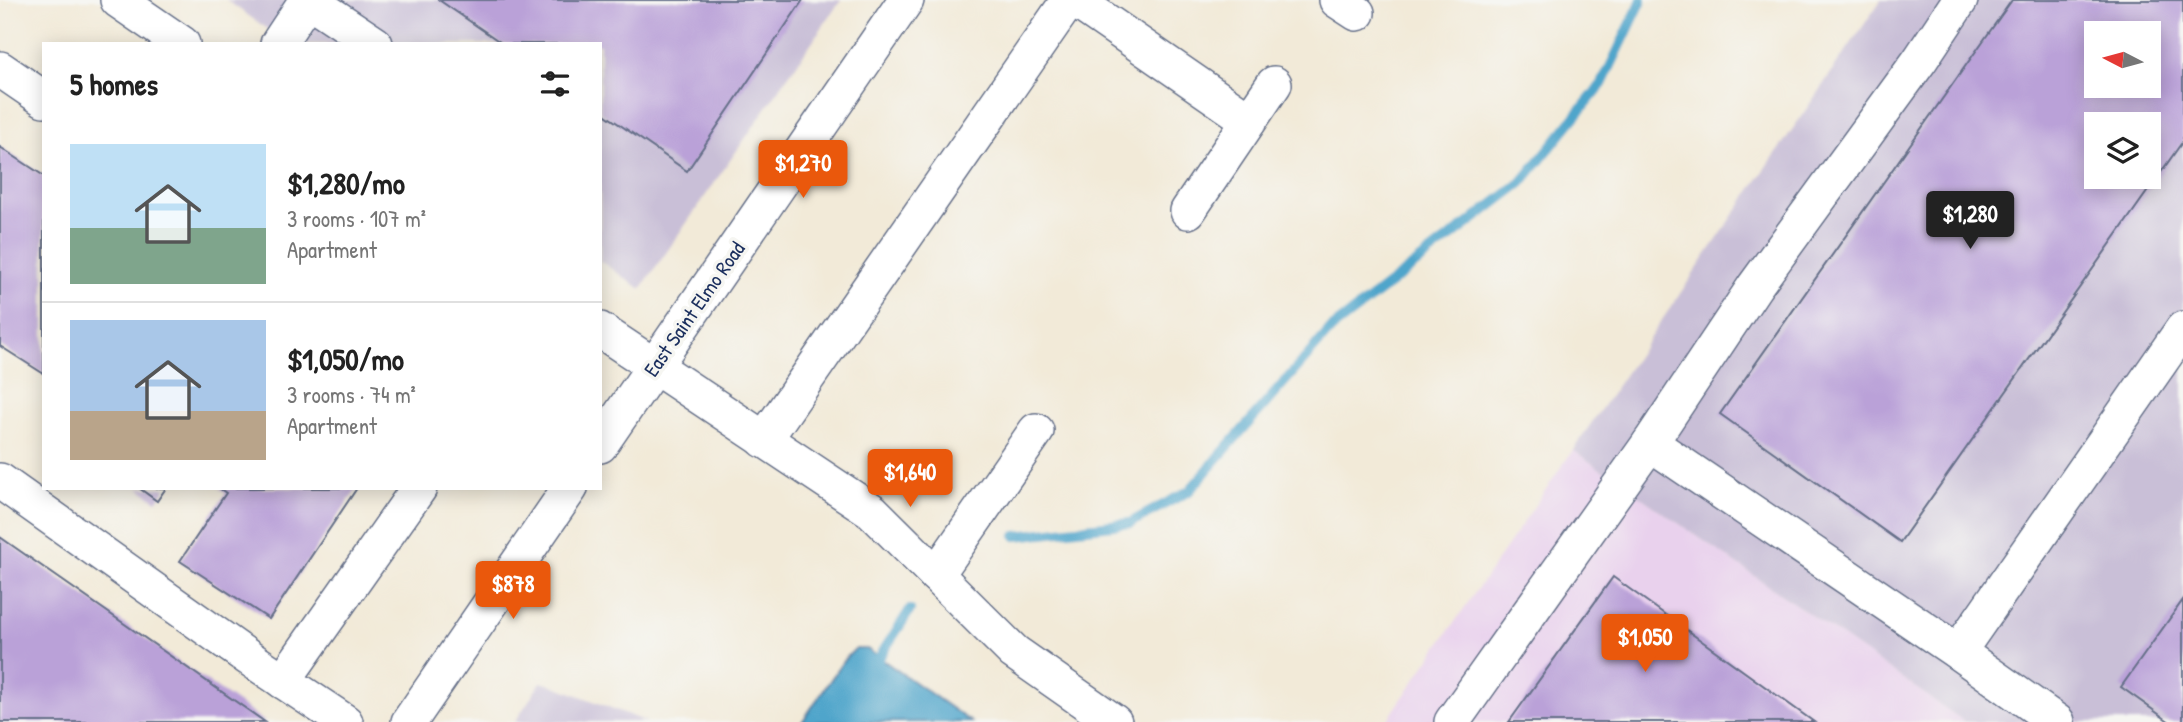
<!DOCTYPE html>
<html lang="en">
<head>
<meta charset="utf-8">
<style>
  :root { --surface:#fff; --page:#f2f2f2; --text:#222; --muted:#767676; --line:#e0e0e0; --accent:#ea580c }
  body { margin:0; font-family:"Patrick Hand",sans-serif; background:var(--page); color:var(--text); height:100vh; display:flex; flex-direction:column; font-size:26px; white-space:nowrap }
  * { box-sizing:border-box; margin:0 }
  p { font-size:23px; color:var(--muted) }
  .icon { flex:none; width:38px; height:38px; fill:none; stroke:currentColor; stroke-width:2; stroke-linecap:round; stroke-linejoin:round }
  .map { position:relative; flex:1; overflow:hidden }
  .sheet { position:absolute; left:42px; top:42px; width:560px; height:448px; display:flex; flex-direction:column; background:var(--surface); border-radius:0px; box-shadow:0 4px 18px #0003 }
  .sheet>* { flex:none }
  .needle { width:46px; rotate:276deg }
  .buttons { position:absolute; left:2084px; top:21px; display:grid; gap:14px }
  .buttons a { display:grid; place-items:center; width:77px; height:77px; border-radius:0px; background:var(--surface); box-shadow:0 4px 18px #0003; font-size:35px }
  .price { position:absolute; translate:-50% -60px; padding:0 16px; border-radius:7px; background:var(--accent); color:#fff; font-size:23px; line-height:46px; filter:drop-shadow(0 2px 4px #0008) }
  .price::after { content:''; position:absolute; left:50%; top:42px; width:21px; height:16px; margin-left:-10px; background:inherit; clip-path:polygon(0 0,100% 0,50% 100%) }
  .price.current { background:#222; color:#fff }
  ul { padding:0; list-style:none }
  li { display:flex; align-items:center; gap:21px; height:175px; padding:0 28px }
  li+li { border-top:2px solid var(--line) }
  li span { display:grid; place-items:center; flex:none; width:196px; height:140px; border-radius:0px; color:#555 }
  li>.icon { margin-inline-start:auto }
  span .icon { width:84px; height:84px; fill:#fffc; stroke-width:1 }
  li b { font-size:30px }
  h2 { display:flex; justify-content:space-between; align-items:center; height:84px; padding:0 28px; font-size:30px }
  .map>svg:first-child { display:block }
  .built { fill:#e9d1ed }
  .industrial { fill:#c9bfd7; fill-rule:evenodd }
  .water { fill:#4fa5cb; stroke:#356a94; stroke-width:2 }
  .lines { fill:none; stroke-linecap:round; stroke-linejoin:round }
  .stream { stroke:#4fa5cb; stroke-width:10 }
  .building { fill:#baa1d8; fill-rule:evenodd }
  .minor-casing { stroke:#667089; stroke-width:38 }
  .minor { stroke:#fff; stroke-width:35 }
  .labels { text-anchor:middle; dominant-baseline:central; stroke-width:7; stroke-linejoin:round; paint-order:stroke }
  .street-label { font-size:21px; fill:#1b2f5e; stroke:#f6f6f2 }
</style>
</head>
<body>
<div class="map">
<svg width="2183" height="722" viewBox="0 0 2183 722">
  <rect width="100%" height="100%" fill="#f6f6f2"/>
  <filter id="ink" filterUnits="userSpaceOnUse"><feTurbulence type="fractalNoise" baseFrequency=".0143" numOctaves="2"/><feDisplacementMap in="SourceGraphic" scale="14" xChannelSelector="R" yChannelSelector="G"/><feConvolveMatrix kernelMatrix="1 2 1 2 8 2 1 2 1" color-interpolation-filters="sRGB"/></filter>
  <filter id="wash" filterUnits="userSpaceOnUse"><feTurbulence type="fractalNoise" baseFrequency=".00686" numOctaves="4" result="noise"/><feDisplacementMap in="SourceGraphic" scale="28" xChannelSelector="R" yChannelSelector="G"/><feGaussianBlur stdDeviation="1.57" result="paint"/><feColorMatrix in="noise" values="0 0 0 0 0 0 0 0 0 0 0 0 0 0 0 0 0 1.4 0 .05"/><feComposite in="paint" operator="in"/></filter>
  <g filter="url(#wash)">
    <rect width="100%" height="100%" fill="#f2ead8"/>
    <path class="built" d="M1573 450 1965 722H1386Z"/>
    <g class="industrial">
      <path d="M226 0H841L641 289 600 261V44H289Z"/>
      <path d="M1881 0H2183V722H1965L1573 450ZM2096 33H2149V86H2096ZM2096 124H2149V177H2096Z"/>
      <path d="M541 682 555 686 647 722H515Z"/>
    </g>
    <path class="water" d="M855 649H867L971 722H802L844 660Z"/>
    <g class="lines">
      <g class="stream">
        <path d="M1016 536 1130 523 1189 491 1331 329 1521 183 1602 84 1642 0"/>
        <path d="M873 667 910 610"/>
      </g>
    </g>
    <g id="blocks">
      <g class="building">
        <path d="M439 0H803L687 171 600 111V44H503Z"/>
        <path d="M2012 0H2183V141L1900 542 1720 414ZM2096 33H2149V86H2096ZM2096 124H2149V177H2096Z"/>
        <path d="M0 147 44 176V374L0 346Z"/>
        <path d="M139 488H166L157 501Z"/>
        <path d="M219 488H357L269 619 180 561 226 493Z"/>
        <path d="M0 537 265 722H0Z"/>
        <path d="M1613 577 1814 722H1509Z"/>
        <path d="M2183 600V722H2170L2121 687Z"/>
      </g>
    </g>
  </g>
  <g filter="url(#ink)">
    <use href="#blocks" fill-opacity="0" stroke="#667089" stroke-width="2"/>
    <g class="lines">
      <defs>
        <g id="minor">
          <path d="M118 0 182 44"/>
          <path d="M309 0 375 44"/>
          <path d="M1075 0 1249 120"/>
          <path d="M1337 0 1357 13"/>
          <path d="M278 44 307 0"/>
          <path d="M0 69 44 99"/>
          <path d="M1188 211 1274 84"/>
          <path d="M600 330 872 511 1014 652 1114 722"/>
          <path d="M764 440 1069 0"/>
          <path d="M1650 443 1755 286 1920 60 1960 0"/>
          <path d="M600 445 906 0"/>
          <path d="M0 481 249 658 345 722"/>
          <path d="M936 575 1036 431"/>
          <path d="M1958 652 2183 329"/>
          <path d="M283 681 419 488"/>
          <path d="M409 722 570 488"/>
          <path d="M1452 722 1650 443 1958 652 2057 722"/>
        </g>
      </defs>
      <use href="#minor" class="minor-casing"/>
      <use href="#minor" class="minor"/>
    </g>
  </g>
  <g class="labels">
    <g class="street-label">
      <text transform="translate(694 309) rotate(-55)">East Saint Elmo Road</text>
    </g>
  </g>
</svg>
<div class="buttons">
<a><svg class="needle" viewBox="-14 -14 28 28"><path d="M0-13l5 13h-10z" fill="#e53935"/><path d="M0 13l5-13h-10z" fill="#767676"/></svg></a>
<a><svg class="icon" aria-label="layers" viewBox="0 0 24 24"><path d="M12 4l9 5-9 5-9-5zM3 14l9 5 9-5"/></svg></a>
</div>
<b class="price" style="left:803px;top:200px">$1,270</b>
<b class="price current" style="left:1970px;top:251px">$1,280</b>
<b class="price" style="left:910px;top:509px">$1,640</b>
<b class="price" style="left:513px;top:621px">$878</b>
<b class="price" style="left:1645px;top:674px">$1,050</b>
<section class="sheet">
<h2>5 homes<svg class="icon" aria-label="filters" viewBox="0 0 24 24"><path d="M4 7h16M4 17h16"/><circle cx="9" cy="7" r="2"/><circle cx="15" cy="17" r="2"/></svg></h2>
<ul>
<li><span style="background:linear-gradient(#bfe0f5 60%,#7fa58c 0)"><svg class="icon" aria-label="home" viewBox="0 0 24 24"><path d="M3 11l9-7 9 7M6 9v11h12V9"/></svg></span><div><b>$1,280/mo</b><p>3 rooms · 107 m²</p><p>Apartment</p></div></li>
<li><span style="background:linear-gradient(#a9c7e8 65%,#b9a48a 0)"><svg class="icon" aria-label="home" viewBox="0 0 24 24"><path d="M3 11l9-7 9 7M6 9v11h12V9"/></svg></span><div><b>$1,050/mo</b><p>3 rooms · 74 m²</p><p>Apartment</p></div></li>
</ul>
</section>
</div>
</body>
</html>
